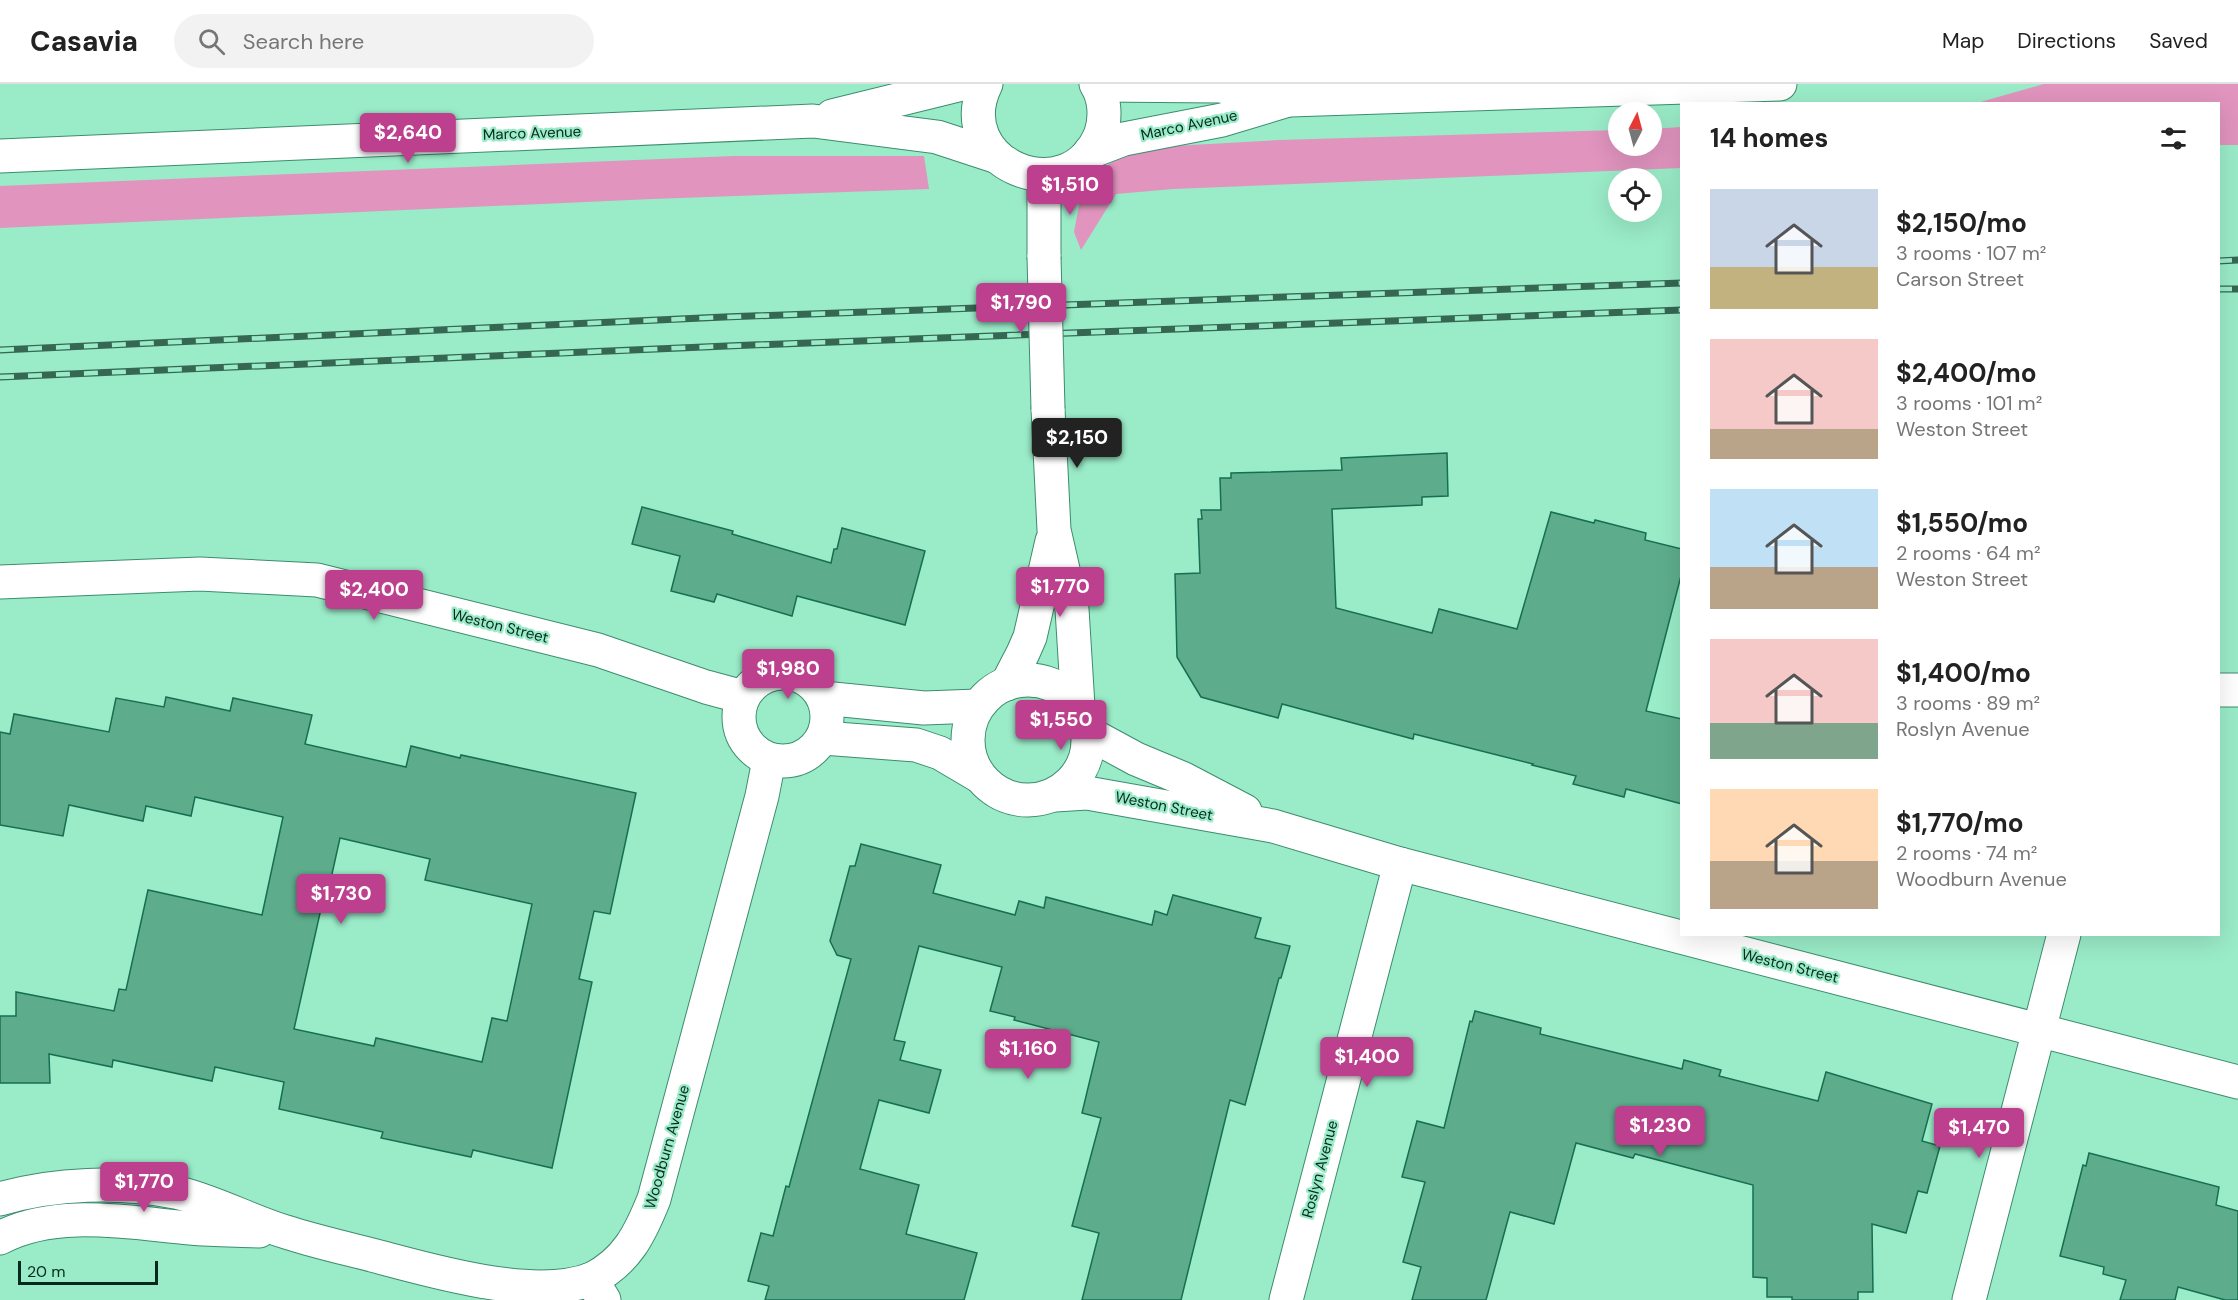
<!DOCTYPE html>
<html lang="en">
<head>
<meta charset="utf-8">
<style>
  :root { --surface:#fff; --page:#f2f2f2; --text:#222; --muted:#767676; --line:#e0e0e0; --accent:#bd408f }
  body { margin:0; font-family:"DM Sans",sans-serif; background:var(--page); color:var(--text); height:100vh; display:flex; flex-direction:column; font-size:22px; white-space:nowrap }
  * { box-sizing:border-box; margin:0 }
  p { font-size:20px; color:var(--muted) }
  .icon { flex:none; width:33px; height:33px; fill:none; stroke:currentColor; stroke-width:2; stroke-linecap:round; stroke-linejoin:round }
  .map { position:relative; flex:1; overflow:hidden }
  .sheet { position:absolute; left:1680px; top:18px; width:540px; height:834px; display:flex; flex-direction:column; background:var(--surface); border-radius:0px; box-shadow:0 6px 24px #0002 }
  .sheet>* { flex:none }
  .needle { width:39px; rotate:6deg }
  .tools { position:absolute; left:1608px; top:18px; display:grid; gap:12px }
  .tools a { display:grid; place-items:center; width:54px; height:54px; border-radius:50%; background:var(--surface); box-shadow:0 6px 24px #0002; font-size:30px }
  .scale { position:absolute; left:18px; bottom:15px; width:140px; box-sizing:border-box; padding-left:6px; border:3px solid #072a1e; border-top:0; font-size:16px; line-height:21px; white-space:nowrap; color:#072a1e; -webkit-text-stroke:4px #9aebc8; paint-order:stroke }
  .price { position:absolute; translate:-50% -51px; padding:0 14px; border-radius:6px; background:var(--accent); color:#fff; font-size:20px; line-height:39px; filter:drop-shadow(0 2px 3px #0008) }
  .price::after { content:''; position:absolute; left:50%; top:36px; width:18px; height:14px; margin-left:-9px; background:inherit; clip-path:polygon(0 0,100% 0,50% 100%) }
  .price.current { background:#222; color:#fff }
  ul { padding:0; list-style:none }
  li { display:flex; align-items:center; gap:18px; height:150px; padding:0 30px }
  li span { display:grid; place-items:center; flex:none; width:168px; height:120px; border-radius:0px; color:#555 }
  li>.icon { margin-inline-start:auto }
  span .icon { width:72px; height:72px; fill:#fffc; stroke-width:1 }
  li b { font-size:26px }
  h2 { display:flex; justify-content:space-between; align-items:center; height:72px; padding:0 30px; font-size:26px }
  header { display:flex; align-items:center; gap:36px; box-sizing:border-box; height:84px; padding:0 30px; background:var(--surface); border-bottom:2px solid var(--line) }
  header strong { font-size:28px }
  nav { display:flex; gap:33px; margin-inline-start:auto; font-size:21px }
  .search { width:420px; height:54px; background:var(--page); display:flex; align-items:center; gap:15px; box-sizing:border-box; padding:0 21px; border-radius:33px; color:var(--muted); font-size:22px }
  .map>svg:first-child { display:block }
  .green { fill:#e094be }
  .building { fill:#5dad8c; stroke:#176f52; stroke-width:1.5; fill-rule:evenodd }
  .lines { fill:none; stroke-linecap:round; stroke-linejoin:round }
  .street-casing { stroke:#3c8d6e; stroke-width:35 }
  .secondary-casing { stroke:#3c8d6e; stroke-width:35 }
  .street { stroke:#fff; stroke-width:33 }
  .secondary { stroke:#fff; stroke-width:33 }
  .rail-casing { stroke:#356753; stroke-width:7 }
  .rail { stroke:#9aebc8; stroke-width:4.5; stroke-dasharray:14; stroke-linecap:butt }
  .secondary-bridge-casing { stroke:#3c8d6e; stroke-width:35; stroke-linecap:butt }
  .secondary-bridge { stroke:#fff; stroke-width:33 }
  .labels { text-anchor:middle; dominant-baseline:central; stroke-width:4.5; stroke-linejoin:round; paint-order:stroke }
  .street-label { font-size:15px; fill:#072a1e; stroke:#9aebc8 }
</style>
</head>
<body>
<header>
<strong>Casavia</strong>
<div class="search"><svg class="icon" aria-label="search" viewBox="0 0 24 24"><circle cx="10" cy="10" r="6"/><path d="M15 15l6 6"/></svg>Search here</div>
<nav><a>Map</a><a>Directions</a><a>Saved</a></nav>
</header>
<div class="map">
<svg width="2238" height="1216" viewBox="0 0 2238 1216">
  <rect width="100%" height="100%" fill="#9aebc8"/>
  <g class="green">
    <path d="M2044 0H2238V61H2219L2218 20 1977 19Z"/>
    <path d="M1681 43V84L1173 105 1116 110 1081 166 1074 148 1082 106 1109 80 1138 64 1279 56 1618 46V62H1652V45Z"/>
    <path d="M734 72H924L929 105 652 115 0 144V102Z"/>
  </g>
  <g class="building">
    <path d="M1447 369 1448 412 1422 413V421L1332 425 1336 524 1432 549 1439 525 1517 545 1551 428 1594 439 1595 436 1646 449 1645 456 1682 465V488L1646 627 1682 635V720L1626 705 1624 713 1573 700 1576 692 1532 681 1533 680 1414 650 1413 655 1282 620 1278 634 1201 613 1177 573 1175 490 1200 489 1198 435H1202L1201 426H1221L1220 394H1231V389L1342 386 1341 374Z"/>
    <path d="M642 423 733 447 732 450 831 479 834 465H837L842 444 925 467 905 541 797 512 792 532 717 510 714 518 671 507 680 472 632 460Z"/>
    <path d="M166 613 230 627 233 614 312 631 305 660 406 683 411 662 460 674 461 671 636 709 610 830 594 827 579 895 592 898 552 1084 473 1066 471 1073 381 1054 383 1048 279 1025 284 998 215 983 212 997 113 976 112 983 49 970 50 999H0V932H16V908L114 927 119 905 126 906 148 806 262 831 283 733 195 713 191 732 146 722 143 737 69 721 63 752 0 741V648L10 650 14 630 109 648 116 614 164 623ZM340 754 430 775 425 796 532 820 507 937 492 934 482 978 376 954 374 962 294 945 327 798 330 799Z"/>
    <path d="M861 760 941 781 933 809 1015 831 1019 817 1044 824 1046 813 1152 841 1155 827 1167 831 1173 811 1261 834 1255 854 1290 862 1281 894H1279L1245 1021 1230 1016 1181 1216H1082L1099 1149 1072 1142 1101 1034 1082 1029 1099 958 1014 936 1015 933 990 927 1002 883 919 862 894 956 905 958 900 976 941 986 929 1029 879 1016 860 1085 919 1101 906 1150 977 1169 964 1216H765L769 1202 748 1197 761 1149 773 1152 786 1102 789 1103 851 875 837 871 830 857 850 782H855Z"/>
    <path d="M1475 927 1541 944 1540 950 1682 985 1684 976 1721 986 1719 992 1818 1017 1826 988 1932 1020 1922 1057 1940 1062 1927 1109 1918 1107 1906 1149 1872 1140 1873 1208H1858V1216H1792V1213H1767V1194L1753 1193V1101L1635 1070 1633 1074 1576 1059 1554 1140 1510 1128 1486 1216H1412L1421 1183 1403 1178 1425 1098 1402 1093 1417 1037 1444 1044 1470 937 1472 938Z"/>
    <path d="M2089 1069 2219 1103 2216 1121 2238 1127V1216H2225L2178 1203 2175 1216H2120L2126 1196 2103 1190 2104 1183 2060 1172 2083 1081 2086 1082Z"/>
  </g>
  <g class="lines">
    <defs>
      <g id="street">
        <path d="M0 498 200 490 317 496 598 566 706 603 743 613"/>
        <path d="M2218 606H2238"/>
        <path d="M591 1195 604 1216"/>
        <path d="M1286 1216 1400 780"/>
        <path d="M1969 1216 2064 850"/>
      </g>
      <g id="secondary">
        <path d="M986 0C947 79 1069 131 1101 49 1106 33 1105 14 1096 0"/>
        <path d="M1097 1 1221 2 1290 16 1780 0"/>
        <path d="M832 32 962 0"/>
        <path d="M1090 68 1124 55 1222 36 1285 17"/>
        <path d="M0 72 813 37 937 53 995 72"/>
        <path d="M1044 173V92"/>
        <path d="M1048 325 1054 446 1072 525 1078 622"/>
        <circle cx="783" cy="633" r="44"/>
        <circle cx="1028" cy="656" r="60"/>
        <path d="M1007 600 1023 569 1030 553 1052 457"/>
        <path d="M823 614 924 624 978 622"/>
        <path d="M1088 649 1136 675 1184 695 1245 727"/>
        <path d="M823 654 916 661 940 669 979 692"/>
        <path d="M1055 711 1087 709 1273 742 1400 780 2238 998"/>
        <path d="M0 1115C55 1099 119 1097 175 1108 214 1117 249 1137 286 1148 320 1159 354 1166 387 1175 443 1190 537 1216 592 1195 627 1177 640 1150 654 1115L762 712 769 676"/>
        <path d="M0 1154C55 1124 131 1139 190 1144 213 1146 236 1146 259 1147"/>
      </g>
    </defs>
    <use href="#street" class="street-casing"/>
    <use href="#secondary" class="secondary-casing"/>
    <use href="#street" class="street"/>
    <use href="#secondary" class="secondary"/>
    <defs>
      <g id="rail">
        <path d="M2218 177 2238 176"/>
        <path d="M2218 205H2238"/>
        <path d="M0 266 724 233 1682 199"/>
        <path d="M0 293 727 262 1682 226"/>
      </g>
    </defs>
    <use href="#rail" class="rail-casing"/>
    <use href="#rail" class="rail"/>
    <defs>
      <path id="secondary-bridge" d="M1044 173 1048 325"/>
    </defs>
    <use href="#secondary-bridge" class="secondary-bridge-casing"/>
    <use href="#secondary-bridge" class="secondary-bridge"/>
  </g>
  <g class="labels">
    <g class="street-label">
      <text transform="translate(1189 41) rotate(-12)">Marco Avenue</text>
      <text transform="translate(532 49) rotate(-2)">Marco Avenue</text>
      <text transform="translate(500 542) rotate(14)">Weston Street</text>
      <text transform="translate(1164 722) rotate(11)">Weston Street</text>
      <text transform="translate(1790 882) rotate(14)">Weston Street</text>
      <text transform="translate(667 1063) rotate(-74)">Woodburn Avenue</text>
      <text transform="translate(1320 1085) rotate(-75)">Roslyn Avenue</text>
    </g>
  </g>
</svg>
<div class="tools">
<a><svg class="needle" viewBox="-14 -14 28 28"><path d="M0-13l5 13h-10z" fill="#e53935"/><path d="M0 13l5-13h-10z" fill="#767676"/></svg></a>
<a><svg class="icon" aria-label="locate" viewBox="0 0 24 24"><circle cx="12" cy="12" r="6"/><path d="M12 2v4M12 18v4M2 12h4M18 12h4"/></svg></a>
</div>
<div class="scale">20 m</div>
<b class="price" style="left:408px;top:80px">$2,640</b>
<b class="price" style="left:1070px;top:132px">$1,510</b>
<b class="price" style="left:1021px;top:250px">$1,790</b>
<b class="price current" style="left:1077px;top:385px">$2,150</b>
<b class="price" style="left:1060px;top:534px">$1,770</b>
<b class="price" style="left:374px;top:537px">$2,400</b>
<b class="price" style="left:788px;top:616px">$1,980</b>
<b class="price" style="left:1061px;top:667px">$1,550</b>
<b class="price" style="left:341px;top:841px">$1,730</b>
<b class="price" style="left:1028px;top:996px">$1,160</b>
<b class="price" style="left:1367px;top:1004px">$1,400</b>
<b class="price" style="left:1660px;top:1073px">$1,230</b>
<b class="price" style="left:1979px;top:1075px">$1,470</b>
<b class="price" style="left:144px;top:1129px">$1,770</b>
<section class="sheet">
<h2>14 homes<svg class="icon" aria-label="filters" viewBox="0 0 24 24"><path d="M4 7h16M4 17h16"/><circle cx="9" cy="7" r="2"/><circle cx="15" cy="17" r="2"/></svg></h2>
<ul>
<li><span style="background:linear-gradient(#c9d6e8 65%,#c2b280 0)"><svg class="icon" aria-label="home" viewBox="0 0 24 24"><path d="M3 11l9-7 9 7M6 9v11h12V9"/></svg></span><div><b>$2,150/mo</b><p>3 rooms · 107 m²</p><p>Carson Street</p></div></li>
<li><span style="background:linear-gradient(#f6c9c9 75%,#b9a48a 0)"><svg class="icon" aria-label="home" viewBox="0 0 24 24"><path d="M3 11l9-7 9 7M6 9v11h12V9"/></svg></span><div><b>$2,400/mo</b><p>3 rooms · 101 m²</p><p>Weston Street</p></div></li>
<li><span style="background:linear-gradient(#bfe0f5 65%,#b9a48a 0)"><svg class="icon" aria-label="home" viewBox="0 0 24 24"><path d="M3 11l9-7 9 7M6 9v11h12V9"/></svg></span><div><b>$1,550/mo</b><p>2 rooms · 64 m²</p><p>Weston Street</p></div></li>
<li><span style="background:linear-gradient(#f6c9c9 70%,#7fa58c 0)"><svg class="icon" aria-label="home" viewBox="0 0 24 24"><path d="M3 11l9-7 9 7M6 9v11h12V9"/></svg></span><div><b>$1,400/mo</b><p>3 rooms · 89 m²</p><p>Roslyn Avenue</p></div></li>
<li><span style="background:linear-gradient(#ffd9b3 60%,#b9a48a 0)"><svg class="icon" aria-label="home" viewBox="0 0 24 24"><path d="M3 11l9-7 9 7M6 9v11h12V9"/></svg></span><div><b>$1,770/mo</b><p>2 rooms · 74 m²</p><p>Woodburn Avenue</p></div></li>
</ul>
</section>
</div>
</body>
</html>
